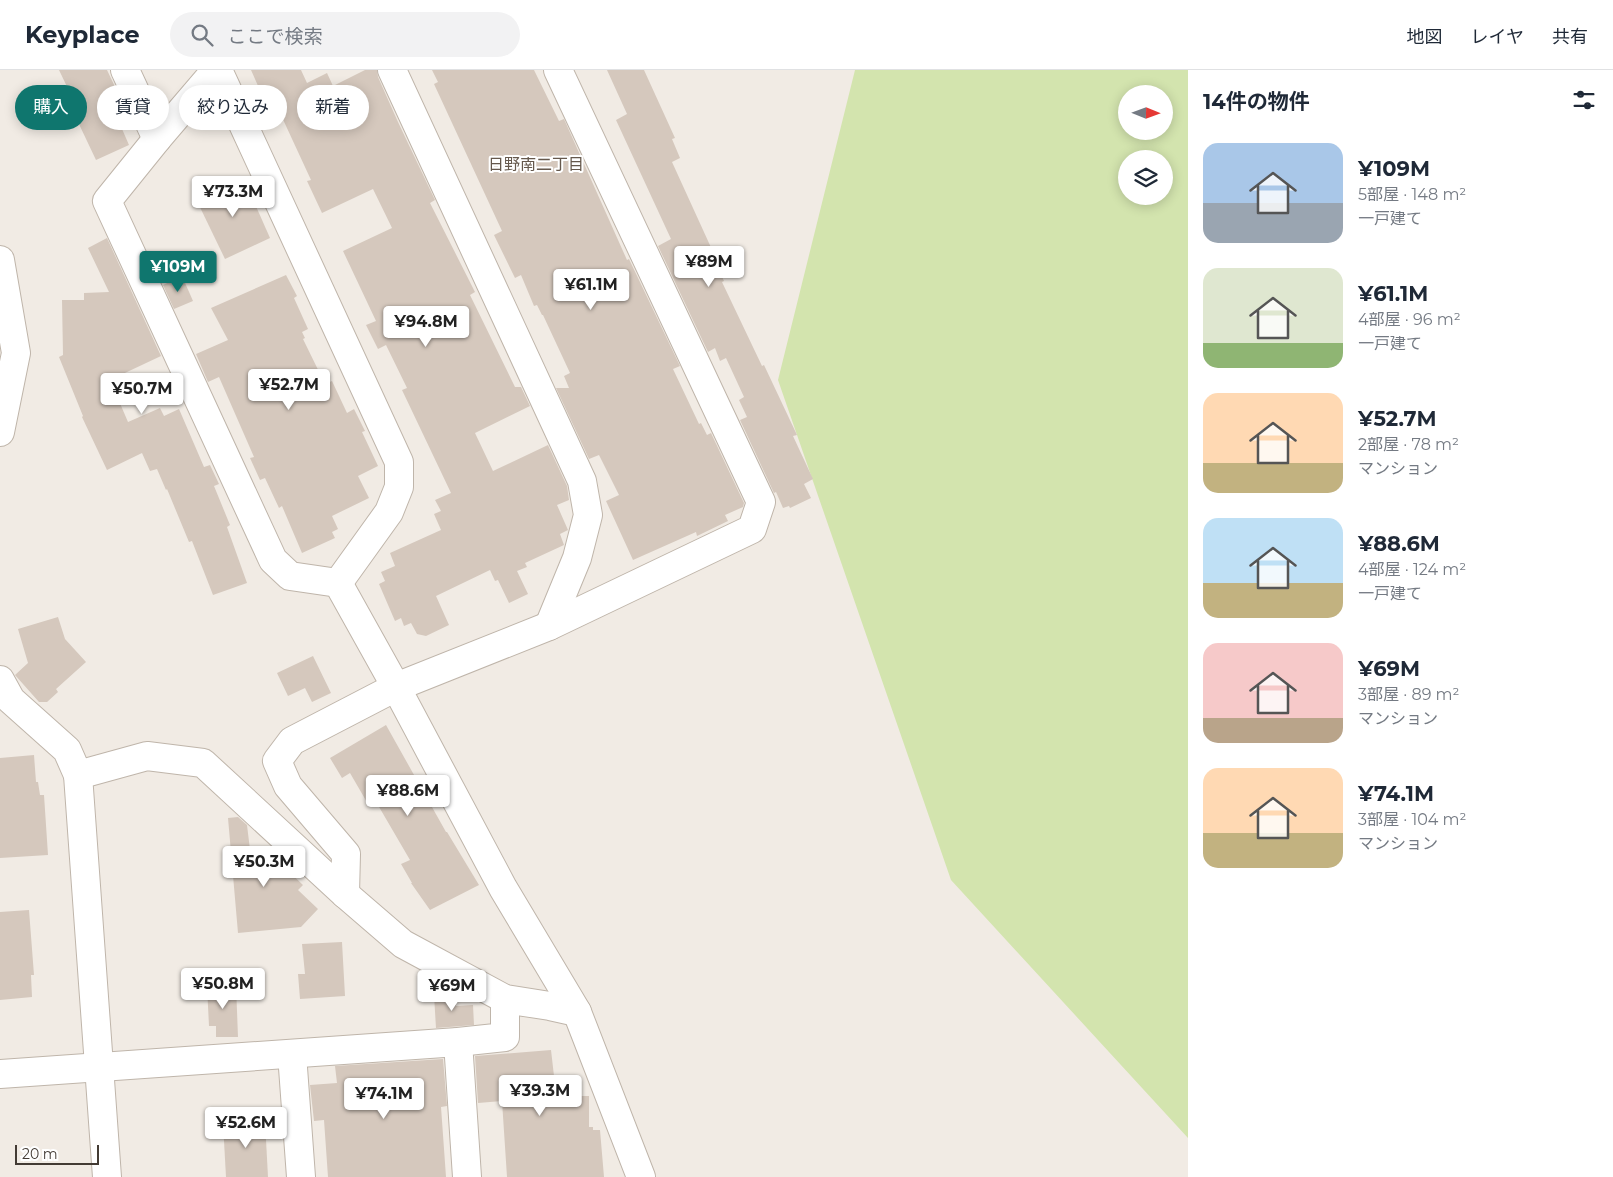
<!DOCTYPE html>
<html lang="ja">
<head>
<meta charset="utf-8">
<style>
  :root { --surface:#fff; --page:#f2f2f3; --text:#1f2937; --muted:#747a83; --line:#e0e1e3; --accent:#0f766e }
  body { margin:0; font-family:Montserrat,"Noto Sans JP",sans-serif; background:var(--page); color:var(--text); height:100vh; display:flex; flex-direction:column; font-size:19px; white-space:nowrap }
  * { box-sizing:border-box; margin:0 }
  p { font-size:16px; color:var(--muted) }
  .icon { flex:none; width:28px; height:28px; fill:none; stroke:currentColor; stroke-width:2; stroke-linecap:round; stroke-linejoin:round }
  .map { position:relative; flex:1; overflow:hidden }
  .drawer { display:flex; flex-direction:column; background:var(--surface); width:425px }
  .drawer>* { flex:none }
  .guide { position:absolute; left:15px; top:15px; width:475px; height:45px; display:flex; gap:10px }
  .needle { width:32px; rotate:91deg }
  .tools { position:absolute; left:1118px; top:15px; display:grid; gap:10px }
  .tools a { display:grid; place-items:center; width:55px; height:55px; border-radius:50%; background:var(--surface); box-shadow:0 2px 12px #0003; font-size:25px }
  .scale { position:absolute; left:15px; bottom:12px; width:84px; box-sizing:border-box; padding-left:5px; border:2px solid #433b34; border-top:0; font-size:14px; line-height:18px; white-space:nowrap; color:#433b34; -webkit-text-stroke:4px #fff; paint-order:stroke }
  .price { position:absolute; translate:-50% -42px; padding:0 11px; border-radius:5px; background:#fff; color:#222; font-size:16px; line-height:32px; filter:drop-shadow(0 1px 2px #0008) }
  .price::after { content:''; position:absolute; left:50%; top:30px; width:15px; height:11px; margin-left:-8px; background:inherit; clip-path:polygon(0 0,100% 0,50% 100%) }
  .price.active { background:var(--accent); color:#fff }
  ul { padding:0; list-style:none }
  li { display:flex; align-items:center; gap:15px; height:125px; padding:0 15px }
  li span { display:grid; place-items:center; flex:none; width:140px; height:100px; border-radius:15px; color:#555 }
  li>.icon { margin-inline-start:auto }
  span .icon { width:60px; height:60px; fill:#fffc; stroke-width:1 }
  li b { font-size:21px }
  h2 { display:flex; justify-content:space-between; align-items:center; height:60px; padding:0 15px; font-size:21px }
  .tag { padding:0 18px; border-radius:22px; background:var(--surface); box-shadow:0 2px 12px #0003; font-size:18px; line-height:45px }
  .tag.active { background:var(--accent); color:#fff }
  header { display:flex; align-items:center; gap:30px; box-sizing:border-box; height:70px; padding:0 25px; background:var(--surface); border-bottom:1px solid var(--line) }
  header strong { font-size:24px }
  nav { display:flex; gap:28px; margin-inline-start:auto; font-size:18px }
  .search { width:350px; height:45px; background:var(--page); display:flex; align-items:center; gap:12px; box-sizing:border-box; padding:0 18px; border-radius:28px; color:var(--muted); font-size:19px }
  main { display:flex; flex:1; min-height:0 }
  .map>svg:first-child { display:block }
  .green { fill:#d3e4ae; fill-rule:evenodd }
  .building { fill:#d5c8bd }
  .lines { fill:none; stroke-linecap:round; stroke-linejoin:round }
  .minor-casing { stroke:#bfb5aa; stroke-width:30 }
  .tertiary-casing { stroke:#bfb5aa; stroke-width:30 }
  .minor { stroke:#fff; stroke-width:28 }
  .tertiary { stroke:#fff; stroke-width:28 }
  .labels { text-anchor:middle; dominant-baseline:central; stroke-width:4; stroke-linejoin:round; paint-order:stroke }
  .neighbourhood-label { font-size:16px; fill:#65584c; stroke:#fff }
</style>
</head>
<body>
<header>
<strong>Keyplace</strong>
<div class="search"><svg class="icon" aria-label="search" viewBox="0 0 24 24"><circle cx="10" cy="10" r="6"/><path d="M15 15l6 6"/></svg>ここで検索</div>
<nav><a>地図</a><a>レイヤ</a><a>共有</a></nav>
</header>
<main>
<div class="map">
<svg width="1188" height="1107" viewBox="0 0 1188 1107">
  <rect width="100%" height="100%" fill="#f1ebe4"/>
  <path class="green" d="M855 0H1188V1068L951 810 778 310ZM1126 24H1164V61H1126ZM1126 89H1164V126H1126Z"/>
  <g class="building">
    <path d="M59 0H107L126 40 119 43 122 51 119 52 129 75 96 90 78 52 83 50Z"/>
    <path d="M251 0H301L307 13 327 3 333 16 365 0H377L378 7 398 52 435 130 430 133 475 222 470 225 515 317H521L530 336 475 363 493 401 548 375 567 416 569 430 557 435 568 460 560 464 564 475 525 493 527 497 517 501 528 524 509 533 498 510 495 511 490 500 436 526 449 555 426 566 417 564 411 553 404 556 401 548 395 551 379 514 385 511 381 502 395 496 390 483 441 460 434 444 441 441 435 430 451 423 402 320 407 318 386 275 378 279 366 255 376 251 343 181 392 158 373 119 322 143 307 111 311 110 274 30 266 34Z"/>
    <path d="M432 0H534L559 51 564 49 627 190 629 189 680 296 673 299 699 354 701 353 707 365 711 363 744 433 743 437 725 445 728 451 697 466 696 462 633 490 606 431 619 425 599 385 589 389 556 318H569L564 306 570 303 543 245H542L537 235 534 236 521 205 515 208 494 165 502 161 434 14 438 12Z"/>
    <path d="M607 0H644L675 68 672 69 680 88 672 92 719 195 717 196 724 211 722 212 762 296 764 295 797 365 793 366 813 409 804 414 811 428 790 438 789 436 783 438 776 422 774 423 740 350 747 347 739 330 744 327 726 288 720 291 715 278 708 282 658 176 671 169 616 50 627 44Z"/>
    <path d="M243 107 270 168 225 189 196 129Z"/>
    <path d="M107 168 161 286 110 310 128 352 160 338 164 346 179 339 204 397 210 395 219 414 214 416 230 455 227 457 247 513 213 525 192 471 189 472 167 419 166 420 157 399 150 401 142 383 107 400 82 347 83 346 59 287 63 285 62 230H84V223L109 222 88 178Z"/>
    <path d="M286 205 297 226 294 228 308 259 302 262 305 268 303 269 325 314 332 311 347 343 354 339 365 361 362 362 378 396 358 406 369 428 332 446 338 459 332 462 335 468 302 483 282 436 279 438 265 408 260 410 250 388 254 387 219 307 208 312 196 284 228 270 211 238Z"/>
    <path d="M182 206 193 231 174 239 163 215Z"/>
    <path d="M58 547 65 569 86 592 56 619 58 622 47 632H39L15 605 28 593 18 559Z"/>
    <path d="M313 586 331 623 312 632 305 618 288 626 277 603Z"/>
    <path d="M386 655 446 762H447L479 815 430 840 411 813H412L401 794 410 790 375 730 368 734 350 703 342 708 330 688Z"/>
    <path d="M34 685 36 712H38L40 725H44L48 785 0 788V688Z"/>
    <path d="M238 747 247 755 251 788 272 785 303 815 298 820 318 839 301 857 238 863 228 748Z"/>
    <path d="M29 840 34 905H31L32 927 0 930V842Z"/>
    <path d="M342 872 345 926 300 929 298 904H305L302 874Z"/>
    <path d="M236 915 238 967H216V956H209L207 916Z"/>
    <path d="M456 924V936L473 935 474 955 436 958 434 925Z"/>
    <path d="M551 980 554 1006 572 1005V1012H577V1026H589V1057H593V1060H600L604 1107H507L502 1031 478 1033 475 986Z"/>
    <path d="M443 989 447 1036 441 1037 446 1107H328L324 1050 314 1051 310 1015 337 1013 335 996Z"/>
    <path d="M265 1051 268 1107H226L223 1053Z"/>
  </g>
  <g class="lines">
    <defs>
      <g id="minor">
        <path d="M125 0 157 69"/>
        <path d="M216 0 157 69 107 131 273 490 290 506 338 513 396 617 503 818 577 942 641 1107"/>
        <path d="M218 0 399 392V417L389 442 338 513"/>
        <path d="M392 0 582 411 588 445 577 488 549 556"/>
        <path d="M0 190 16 283 0 362"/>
        <path d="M0 610 11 630 67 680 78 705 147 686 203 693 345 824 403 874 505 929 550 936 577 942"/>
        <path d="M345 824 346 784 288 716 277 691 292 671 396 617 549 556 752 459 761 432 558 0"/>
        <path d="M458 972 467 1107"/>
        <path d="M292 984 301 1107"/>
        <path d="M0 1004 458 972 505 967V929"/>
      </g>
      <path id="tertiary" d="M78 705 107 1107"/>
    </defs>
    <use href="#minor" class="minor-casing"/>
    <use href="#tertiary" class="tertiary-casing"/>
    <use href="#minor" class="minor"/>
    <use href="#tertiary" class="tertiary"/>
  </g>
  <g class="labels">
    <g class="neighbourhood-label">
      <text x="536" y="94">日野南二丁目</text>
    </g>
  </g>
</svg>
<div class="tools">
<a><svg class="needle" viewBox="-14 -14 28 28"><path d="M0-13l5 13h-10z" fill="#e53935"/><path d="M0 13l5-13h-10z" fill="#747a83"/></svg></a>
<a><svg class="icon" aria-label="layers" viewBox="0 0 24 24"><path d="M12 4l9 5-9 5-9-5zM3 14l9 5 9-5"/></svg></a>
</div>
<div class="scale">20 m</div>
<b class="price" style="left:233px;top:148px">¥73.3M</b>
<b class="price" style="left:709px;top:218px">¥89M</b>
<b class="price active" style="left:178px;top:223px">¥109M</b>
<b class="price" style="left:591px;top:241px">¥61.1M</b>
<b class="price" style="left:426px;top:278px">¥94.8M</b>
<b class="price" style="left:289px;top:341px">¥52.7M</b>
<b class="price" style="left:142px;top:345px">¥50.7M</b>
<b class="price" style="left:408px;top:747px">¥88.6M</b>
<b class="price" style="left:264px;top:818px">¥50.3M</b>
<b class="price" style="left:223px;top:940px">¥50.8M</b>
<b class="price" style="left:452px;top:942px">¥69M</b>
<b class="price" style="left:540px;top:1047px">¥39.3M</b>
<b class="price" style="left:384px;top:1050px">¥74.1M</b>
<b class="price" style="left:246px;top:1079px">¥52.6M</b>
<div class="guide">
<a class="tag active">購入</a>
<a class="tag">賃貸</a>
<a class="tag">絞り込み</a>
<a class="tag">新着</a>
</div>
</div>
<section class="drawer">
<h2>14件の物件<svg class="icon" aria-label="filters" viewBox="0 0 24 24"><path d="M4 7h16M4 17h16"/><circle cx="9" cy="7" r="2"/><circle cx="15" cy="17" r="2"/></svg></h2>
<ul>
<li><span style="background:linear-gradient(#a9c7e8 60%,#9aa5b1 0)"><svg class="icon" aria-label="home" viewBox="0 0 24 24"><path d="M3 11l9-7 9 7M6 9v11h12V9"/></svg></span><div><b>¥109M</b><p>5部屋 · 148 m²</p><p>一戸建て</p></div></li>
<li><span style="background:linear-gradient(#dfe7d0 75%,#8fb573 0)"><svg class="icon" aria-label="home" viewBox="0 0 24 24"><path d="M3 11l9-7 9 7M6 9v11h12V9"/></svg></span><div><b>¥61.1M</b><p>4部屋 · 96 m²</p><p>一戸建て</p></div></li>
<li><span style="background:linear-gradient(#ffd9b3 70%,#c2b280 0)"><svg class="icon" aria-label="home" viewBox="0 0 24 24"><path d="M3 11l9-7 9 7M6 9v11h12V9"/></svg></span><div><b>¥52.7M</b><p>2部屋 · 78 m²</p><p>マンション</p></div></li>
<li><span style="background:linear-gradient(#bfe0f5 65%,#c2b280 0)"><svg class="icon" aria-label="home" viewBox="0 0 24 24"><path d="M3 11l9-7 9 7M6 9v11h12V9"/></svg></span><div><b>¥88.6M</b><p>4部屋 · 124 m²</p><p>一戸建て</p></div></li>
<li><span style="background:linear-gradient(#f6c9c9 75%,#b9a48a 0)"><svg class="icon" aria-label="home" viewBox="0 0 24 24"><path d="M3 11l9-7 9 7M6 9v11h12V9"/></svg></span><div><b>¥69M</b><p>3部屋 · 89 m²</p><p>マンション</p></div></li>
<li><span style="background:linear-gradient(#ffd9b3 65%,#c2b280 0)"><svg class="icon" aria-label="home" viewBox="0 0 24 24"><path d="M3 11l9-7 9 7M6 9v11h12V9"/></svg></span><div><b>¥74.1M</b><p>3部屋 · 104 m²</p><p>マンション</p></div></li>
</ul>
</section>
</main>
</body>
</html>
